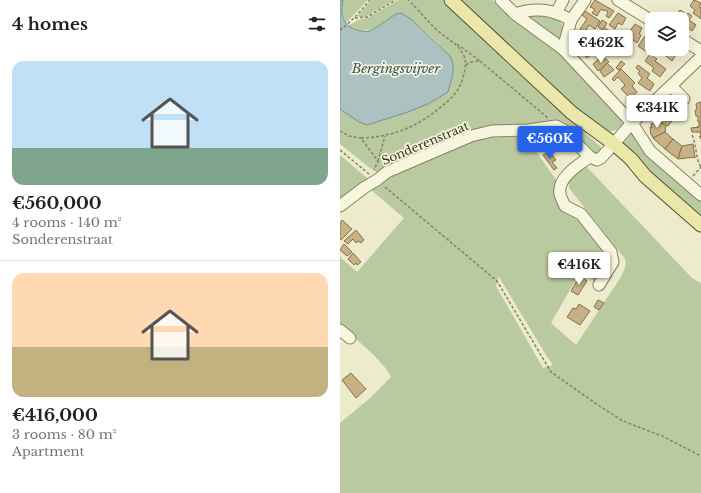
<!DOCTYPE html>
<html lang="en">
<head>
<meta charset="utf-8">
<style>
  :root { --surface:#fff; --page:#f6f6f6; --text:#202124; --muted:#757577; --line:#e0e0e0; --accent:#2563eb }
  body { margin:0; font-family:"Libre Baskerville",serif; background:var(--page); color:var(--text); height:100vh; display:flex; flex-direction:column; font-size:15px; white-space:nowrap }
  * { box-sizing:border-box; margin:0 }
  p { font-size:13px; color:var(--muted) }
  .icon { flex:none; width:22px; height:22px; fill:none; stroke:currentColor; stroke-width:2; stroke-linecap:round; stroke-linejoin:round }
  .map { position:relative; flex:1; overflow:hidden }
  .sheet { display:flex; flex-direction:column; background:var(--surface); width:340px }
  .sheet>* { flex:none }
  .fabs { position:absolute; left:305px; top:12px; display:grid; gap:8px }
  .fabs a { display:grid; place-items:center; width:44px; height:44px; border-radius:8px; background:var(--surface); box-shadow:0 4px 16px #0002; font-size:20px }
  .price { position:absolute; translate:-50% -34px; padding:0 9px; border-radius:4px; background:#fff; color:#222; font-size:13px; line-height:26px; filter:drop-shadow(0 1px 2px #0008) }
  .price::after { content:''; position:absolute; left:50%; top:24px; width:12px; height:9px; margin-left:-6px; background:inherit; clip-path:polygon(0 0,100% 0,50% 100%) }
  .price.current { background:var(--accent); color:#fff }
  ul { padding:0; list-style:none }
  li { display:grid; align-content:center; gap:8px; height:212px; padding:0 12px }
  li+li { border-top:1px solid var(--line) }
  li span { display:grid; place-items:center; height:124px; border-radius:12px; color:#555 }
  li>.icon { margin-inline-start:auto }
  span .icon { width:72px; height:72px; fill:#fffc; stroke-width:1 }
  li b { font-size:17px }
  h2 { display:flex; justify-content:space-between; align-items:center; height:48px; padding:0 12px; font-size:17px }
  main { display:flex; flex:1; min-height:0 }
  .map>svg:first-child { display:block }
  .green { fill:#bacaa0; fill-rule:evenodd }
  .water { fill:#acc1c0; stroke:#738f8f }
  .building { fill:#c7b185; stroke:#857049 }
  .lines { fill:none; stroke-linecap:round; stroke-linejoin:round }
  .minor-casing { stroke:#888061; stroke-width:13 }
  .major-casing { stroke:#564d34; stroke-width:15 }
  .path { stroke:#888061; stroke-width:1.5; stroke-dasharray:3 2; stroke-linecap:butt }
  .minor { stroke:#f7f6df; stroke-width:11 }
  .major { stroke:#eae7a8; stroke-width:13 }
  .labels { text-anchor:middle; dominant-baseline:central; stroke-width:3.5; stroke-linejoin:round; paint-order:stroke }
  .street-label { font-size:12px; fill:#3a3423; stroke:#f4f3db }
  .water-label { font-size:13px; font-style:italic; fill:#345158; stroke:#f4f3db }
</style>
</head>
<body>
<main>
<section class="sheet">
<h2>4 homes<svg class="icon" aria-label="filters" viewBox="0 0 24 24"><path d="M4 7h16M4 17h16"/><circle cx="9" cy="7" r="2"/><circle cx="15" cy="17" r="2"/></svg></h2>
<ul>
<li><span style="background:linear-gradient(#bfe0f5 70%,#7fa58c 0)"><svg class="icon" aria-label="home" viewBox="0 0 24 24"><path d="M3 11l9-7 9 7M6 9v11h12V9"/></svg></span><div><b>€560,000</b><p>4 rooms · 140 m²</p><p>Sonderenstraat</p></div></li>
<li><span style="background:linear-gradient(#ffd9b3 60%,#c2b280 0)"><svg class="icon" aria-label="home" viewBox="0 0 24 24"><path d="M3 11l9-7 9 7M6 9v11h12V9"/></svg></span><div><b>€416,000</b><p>3 rooms · 80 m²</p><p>Apartment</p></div></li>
</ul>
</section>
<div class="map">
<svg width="361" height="493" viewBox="0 0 361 493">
  <rect width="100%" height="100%" fill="#ecebcc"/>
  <g class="green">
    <path d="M3 0H28L6 23 1 11Z"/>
    <path d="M32 0H54L25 17H19L18 16 19 14Z"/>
    <path d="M59 0H67L73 4 69 0H105L215 106 261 147 259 154 255 155 239 142 232 131 222 123 162 128 37 172 30 168 0 144V109L19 122 27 125 68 112 88 104 108 92C110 83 115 73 113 64 112 53 80 27 71 19 66 15 62 13 56 14 39 25 28 37 8 26L18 20 29 17Z"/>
    <path d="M117 0H152L181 25 225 56 288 120 277 130 267 132 230 106Z"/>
    <path d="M185 15C193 15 213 14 219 21 222 23 224 28 225 32L222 42Z"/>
    <path d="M292 132 361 199V217L282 147 285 137Z"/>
    <path d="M185 136 217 181V194L242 219 270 260 256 282 240 272 211 323 236 345 281 277C284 270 287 266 285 259L229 188V180L244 164 352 278 361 283V493H0V423L29 399 51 377C45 362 13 336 0 327V257L17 272 64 218 30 189 45 178 139 138ZM159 277 206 355 213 365 203 368 156 286Z"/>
    <path d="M0 155 27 178 28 180 0 203Z"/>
  </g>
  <path class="water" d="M0 0H3C0 13 2 26 17 30 20 31 26 32 29 31 37 28 48 19 56 14L61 13 71 19 110 56C117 68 111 80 108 92L88 104 68 112 27 125 19 122 0 109Z"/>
  <g class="building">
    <path d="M255 0 274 11 269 18 266 16 268 12 265 10 264 11 261 9 257 16 252 13 255 9 250 7Z"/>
    <path d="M354 0 361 3 359 7 361 8V19L353 13 355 10 350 6Z"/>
    <path d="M340 10 345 13 341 19H337L335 17Z"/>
    <path d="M245 11 260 21 255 29 249 25 245 32 240 29 247 19 242 15Z"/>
    <path d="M278 13 286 18 282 25 278 23 275 29 269 25Z"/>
    <path d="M348 13 352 16 349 20 356 25 352 31 345 26 347 22 343 19Z"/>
    <path d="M262 20 267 23 263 30 258 27Z"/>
    <path d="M295 24 302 28 299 34 301 35 297 43 290 38 293 34 289 32Z"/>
    <path d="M264 27 269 31 265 37 260 34Z"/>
    <path d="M233 31H240L244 34 242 36H233Z"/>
    <path d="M312 34V47L308 53 298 46 305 36 309 39Z"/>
    <path d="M247 35 248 39H244L248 44 250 42 257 49 247 58 238 49 243 44 239 40H233V36Z"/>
    <path d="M277 40 287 46 283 52 273 46Z"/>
    <path d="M269 42 273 46 263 55 259 51Z"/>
    <path d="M320 49H333L338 52 332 61 322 53 323 51Z"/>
    <path d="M310 54 317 59 315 61 326 69 320 77 312 71 314 68 305 61Z"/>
    <path d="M261 57 264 60 265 58 269 62 258 71 253 64Z"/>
    <path d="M281 61 285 64 279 70 276 68Z"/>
    <path d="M267 63 274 70 264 77 260 71Z"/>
    <path d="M298 65 310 74 307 78 314 84 310 91 298 83 302 78 298 73 300 71 296 68Z"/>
    <path d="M281 69 295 83 292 86 297 92 290 98 281 89 285 85 278 77 274 81 272 79Z"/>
    <path d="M335 98 345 108 335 117 326 109 336 99Z"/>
    <path d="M359 102V103L361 102V139V136L359 137 361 136 360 132H352L351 128 359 127H357L359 126V121H357L358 120V116H356L355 110H357L356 104Z"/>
    <path d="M326 109 335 117 328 126 315 121Z"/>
    <path d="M315 121 326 125 325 132 313 138 312 135H311L310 127 312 128 311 124H312Z"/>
    <path d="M325 132 333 139 325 149 313 138Z"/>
    <path d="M215 134 219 145 215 147 214 145 202 151 199 145Z"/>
    <path d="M333 139 342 146 338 159 325 149Z"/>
    <path d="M353 144 355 158V157L338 159 342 146Z"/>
    <path d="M209 151 216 160 212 162 217 168 214 170 203 155Z"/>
    <path d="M2 220 12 229 1 240 0 238V223Z"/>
    <path d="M16 230 24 240 21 243 18 241 16 243 13 239 8 244 4 241Z"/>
    <path d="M4 244 12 252 7 256 0 250Z"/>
    <path d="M13 253 21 262 17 265 16 263 14 265 8 259Z"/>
    <path d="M240 276 247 281 238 295 231 291Z"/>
    <path d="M258 300 264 303 259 310 254 307Z"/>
    <path d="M239 304 250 311 240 325 227 317 233 308 236 309Z"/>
    <path d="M11 373 26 389 16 398 2 380Z"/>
  </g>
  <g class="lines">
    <defs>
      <g id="minor">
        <path d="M161 0 175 14 223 49 292 123 310 151 361 195"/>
        <path d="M278 0 312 21"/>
        <path d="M216 13 223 0"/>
        <path d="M175 14C195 7 212 9 231 20"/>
        <path d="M342 39 361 51"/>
        <path d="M223 49 231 20 245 0"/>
        <path d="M331 86 344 99"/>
        <path d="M250 157C238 165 217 178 220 194 221 198 223 202 225 206L241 214 271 252 273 262 259 285"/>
        <path d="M0 206 25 187 37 180 47 172 131 136 152 131 188 130 216 126 222 129 250 157 257 160 261 158 292 123 361 57"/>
        <path d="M0 330 10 338"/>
      </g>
      <path id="major" d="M111 0 232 113 274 144 291 159 305 176 361 225"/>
    </defs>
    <use href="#minor" class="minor-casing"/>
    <use href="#major" class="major-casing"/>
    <g class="path">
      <path d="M15 18 27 17 56 0"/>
      <path d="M0 30C12 21 21 11 30 0"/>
      <path d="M117 44 140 61"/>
      <path d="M126 65 131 62 140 61 208 118"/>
      <path d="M0 131 9 136 21 138 38 161 34 170"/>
      <path d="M352 135C357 145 355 158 361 167"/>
      <path d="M21 138C52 137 78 127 102 106 112 98 120 90 123 77 125 70 127 63 124 56 116 41 109 41 98 31 87 21 79 10 68 0"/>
      <path d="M0 150 29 174"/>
      <path d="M38 161 45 136"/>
      <path d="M353 176 361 167"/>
      <path d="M45 187 157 281 211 372 258 405 283 421 322 436 361 456"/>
    </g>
    <use href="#minor" class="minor"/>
    <use href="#major" class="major"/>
  </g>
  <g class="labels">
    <g class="street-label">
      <text transform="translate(85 143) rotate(-23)">Sonderenstraat</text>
    </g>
    <g class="water-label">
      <text x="56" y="68">Bergingsvijver</text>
    </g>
  </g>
</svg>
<div class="fabs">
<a><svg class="icon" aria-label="layers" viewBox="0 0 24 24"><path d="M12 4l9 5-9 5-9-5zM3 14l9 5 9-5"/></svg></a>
</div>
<b class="price" style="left:261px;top:64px">€462K</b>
<b class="price" style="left:317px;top:129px">€341K</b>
<b class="price current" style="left:210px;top:160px">€560K</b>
<b class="price" style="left:239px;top:286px">€416K</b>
</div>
</main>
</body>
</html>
